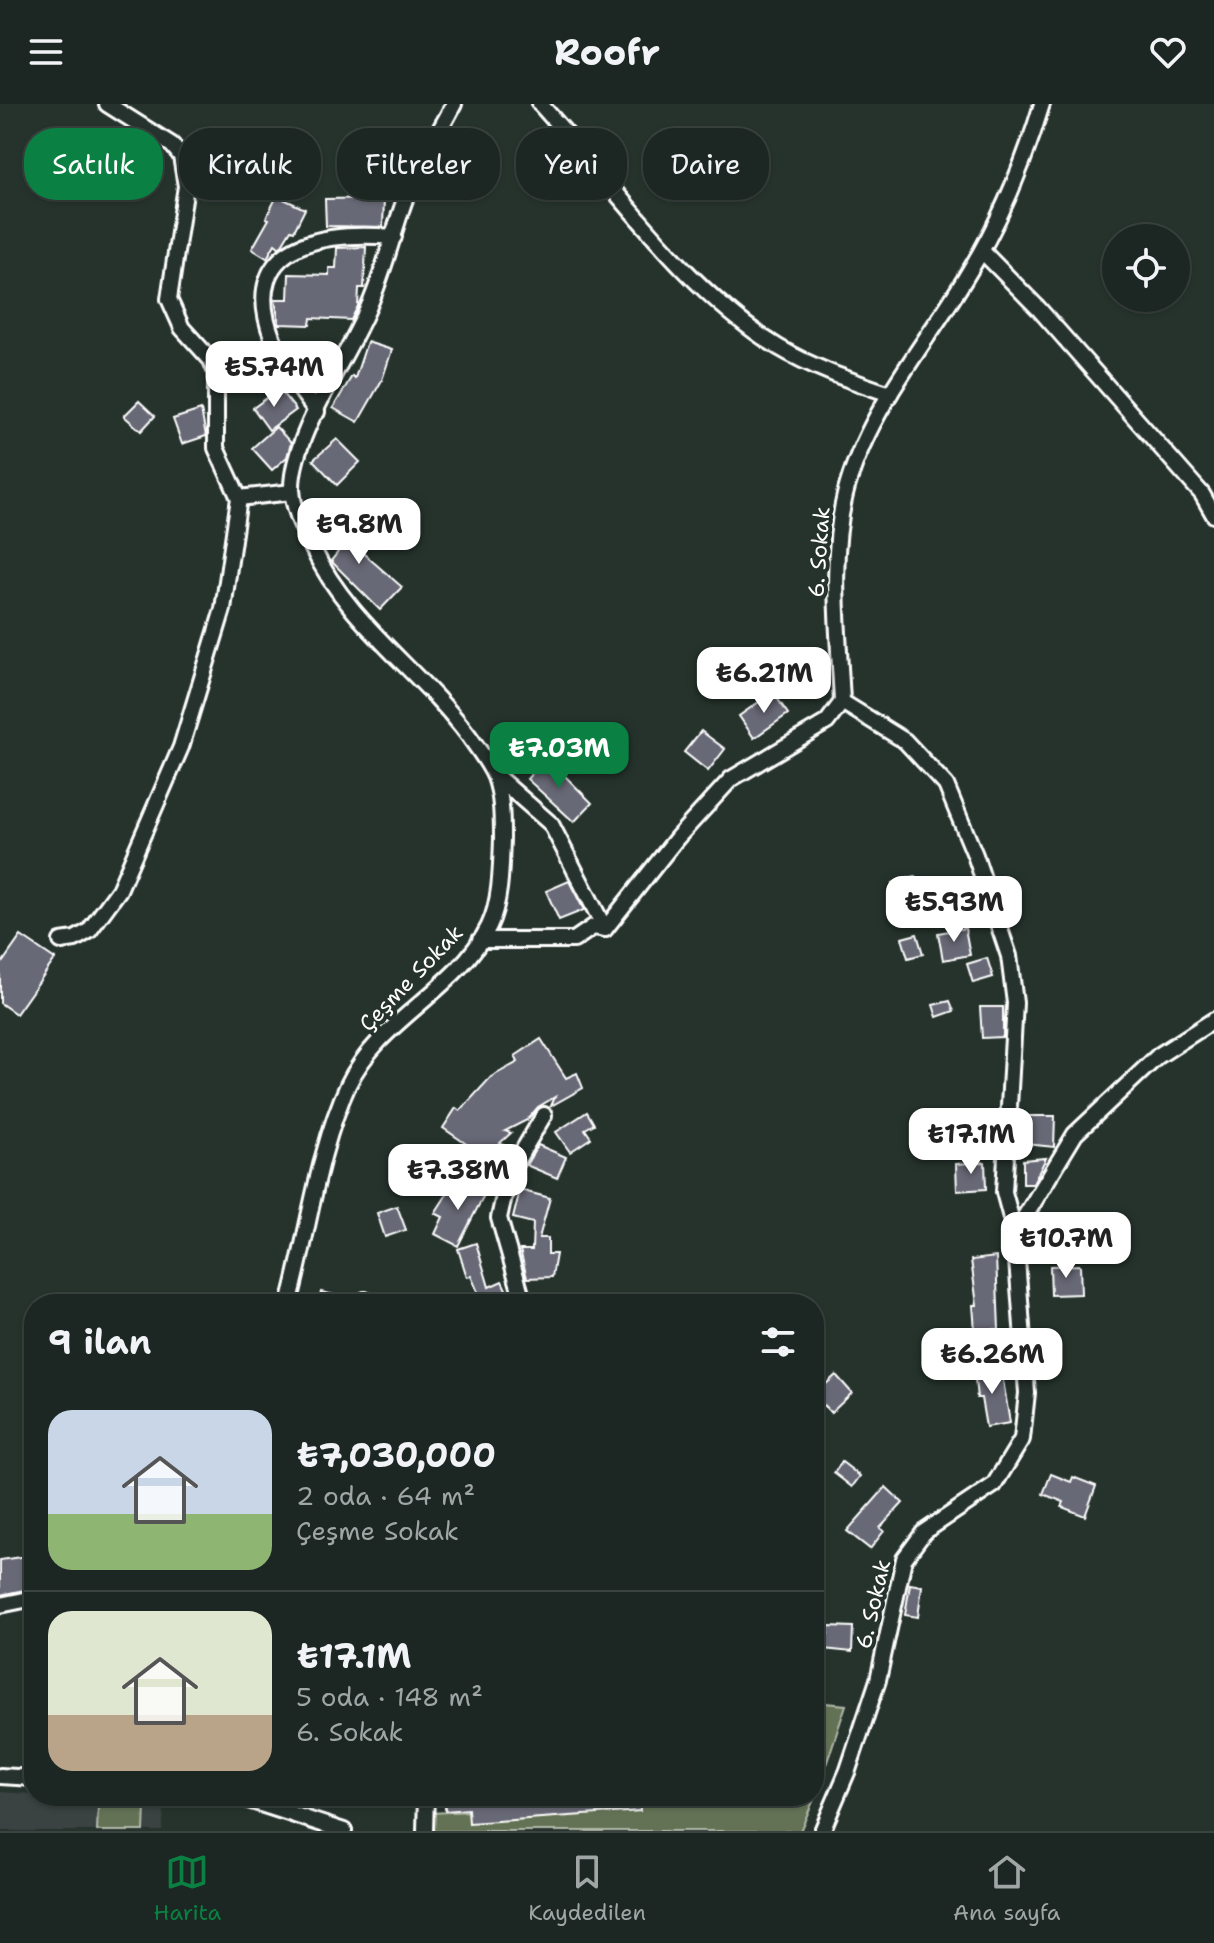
<!DOCTYPE html>
<html lang="tr">
<head>
<meta charset="utf-8">
<style>
  :root { --surface:#1c2622; --page:#29322f; --text:#f1f3f6; --muted:#a0a5a5; --line:#3a4340; --accent:#0b8043 }
  body { margin:0; font-family:"Shantell Sans",sans-serif; background:var(--page); color:var(--text); height:100vh; display:flex; flex-direction:column; font-size:30px; white-space:nowrap }
  * { box-sizing:border-box; margin:0 }
  p { font-size:26px; color:var(--muted) }
  .icon { flex:none; width:44px; height:44px; fill:none; stroke:currentColor; stroke-width:2; stroke-linecap:round; stroke-linejoin:round }
  .map { position:relative; flex:1; overflow:hidden }
  .details { position:absolute; left:24px; top:1190px; width:800px; height:512px; display:flex; flex-direction:column; background:var(--surface); border-radius:32px; box-shadow:0 2px 6px #0004,0 0 0 2px var(--line) }
  .details>* { flex:none }
  .hud { position:absolute; left:24px; top:24px; width:800px; height:72px; display:flex; gap:16px }
  .fabs { position:absolute; left:1102px; top:120px; display:grid; gap:16px }
  .fabs a { display:grid; place-items:center; width:88px; height:88px; border-radius:50%; background:var(--surface); box-shadow:0 2px 6px #0004,0 0 0 2px var(--line); font-size:40px }
  .price { position:absolute; translate:-50% -68px; padding:0 18px; border-radius:16px; background:#fff; color:#222; font-size:26px; line-height:52px; filter:drop-shadow(0 2px 4px #0008) }
  .price::after { content:''; position:absolute; left:50%; top:48px; width:24px; height:18px; margin-left:-12px; background:inherit; clip-path:polygon(0 0,100% 0,50% 100%) }
  .price.active { background:var(--accent); color:#fff }
  ul { padding:0; list-style:none }
  li { display:flex; align-items:center; gap:24px; height:200px; padding:0 24px }
  li+li { border-top:2px solid var(--line) }
  li span { display:grid; place-items:center; flex:none; width:224px; height:160px; border-radius:24px; color:#555 }
  li>.icon { margin-inline-start:auto }
  span .icon { width:96px; height:96px; fill:#fffc; stroke-width:1 }
  li b { font-size:34px }
  h2 { display:flex; justify-content:space-between; align-items:center; height:96px; padding:0 24px; font-size:34px }
  .pill { padding:0 28px; border-radius:32px; background:var(--surface); box-shadow:0 2px 6px #0004,0 0 0 2px var(--line); font-size:28px; line-height:72px }
  .pill.active { background:var(--accent); color:#fff }
  header { display:flex; justify-content:space-between; align-items:center; height:104px; padding:0 24px; background:var(--surface); font-size:36px; font-weight:700 }
  .tab-bar { display:flex; justify-content:space-around; align-items:center; height:112px; border-top:2px solid var(--line); background:var(--surface); font-size:22px; color:var(--muted) }
  .tab-bar a { display:grid; justify-items:center; gap:4px }
  .tab-bar .active { color:var(--accent) }
  .map>svg:first-child { display:block }
  .built { fill:#3a4343 }
  .green { fill:#647254; stroke:#b2b8aa; stroke-width:2 }
  .building { fill:#676976; stroke:#fff; stroke-width:2 }
  .lines { fill:none; stroke-linecap:round; stroke-linejoin:round }
  .minor-casing { stroke:#fff; stroke-width:20 }
  .minor { stroke:#26332d; stroke-width:14 }
  .labels { text-anchor:middle; dominant-baseline:central; stroke-width:8; stroke-linejoin:round; paint-order:stroke }
  .street-label { font-size:22px; fill:#fff; stroke:#26332d }
</style>
</head>
<body>
<header><svg class="icon" aria-label="menu" viewBox="0 0 24 24"><path d="M4 6h16M4 12h16M4 18h16"/></svg>Roofr<svg class="icon" aria-label="heart" viewBox="0 0 24 24"><path d="M12 20l-8-8c-3-5 5-10 8-4 3-6 11-1 8 4z"/></svg></header>
<div class="map">
<svg width="1214" height="1727" viewBox="0 0 1214 1727">
  <rect width="100%" height="100%" fill="#26332d"/>
  <filter id="ink" filterUnits="userSpaceOnUse"><feTurbulence type="fractalNoise" baseFrequency=".0125" numOctaves="2"/><feDisplacementMap in="SourceGraphic" scale="16" xChannelSelector="R" yChannelSelector="G"/><feConvolveMatrix kernelMatrix="1 2 1 2 8 2 1 2 1" color-interpolation-filters="sRGB"/></filter>
  <g filter="url(#ink)">
    <path class="built" d="M0 1688 165 1698 162 1727H0Z"/>
    <g class="green">
      <path d="M814 1598 846 1601 816 1691 800 1727H432L430 1709 640 1699 642 1694 814 1692Z"/>
      <path d="M98 1701 145 1703 144 1727H97Z"/>
    </g>
    <g class="building">
      <path d="M277 92 305 105 294 127 291 126 280 144 275 140 267 154 252 145 269 115 266 114Z"/>
      <path d="M384 94 383 123 326 122 325 95Z"/>
      <path d="M366 143 364 184H359L358 202 351 216 311 214 310 221 279 220 275 195H288L289 170 329 171V164H336L337 144Z"/>
      <path d="M367 238 392 246 382 276 358 318 333 304 352 272 355 274Z"/>
      <path d="M318 243 324 268 321 274 307 277 294 249Z"/>
      <path d="M279 285 296 306 269 326 253 304Z"/>
      <path d="M139 297 155 312 141 327 124 312Z"/>
      <path d="M201 306 206 332 182 340 173 315Z"/>
      <path d="M276 323 291 339 287 353 272 366 252 344Z"/>
      <path d="M337 335 360 358 337 381 313 356Z"/>
      <path d="M335 413 354 430 348 436 402 483 380 506 331 457 338 448 319 432Z"/>
      <path d="M773 588 788 610 754 634 739 612Z"/>
      <path d="M701 627 725 645 708 667 684 648Z"/>
      <path d="M546 653 592 699 574 718 527 675Z"/>
      <path d="M915 772 923 797 900 805 892 779Z"/>
      <path d="M569 777 584 806 559 816 546 787Z"/>
      <path d="M965 824 970 851 943 856 938 829Z"/>
      <path d="M917 830 923 850 908 854 902 834Z"/>
      <path d="M21 832 55 855 16 910 0 899V862Z"/>
      <path d="M987 854 993 873 973 879 967 860Z"/>
      <path d="M950 897 954 907 937 913 933 901Z"/>
      <path d="M980 903H1003V933L982 934Z"/>
      <path d="M541 935 566 974 577 969 583 984 551 1002 555 993 538 1003 527 1016 505 1027 511 1029 500 1039 512 1046 499 1068 475 1053 478 1048 443 1024 456 1004 460 1007 491 973 518 958 515 952Z"/>
      <path d="M587 1008 594 1020 585 1025 591 1034 570 1048 556 1028Z"/>
      <path d="M963 1010 990 1011 989 1039 962 1038Z"/>
      <path d="M1027 1012H1055L1054 1043 1026 1040Z"/>
      <path d="M538 1041 566 1053 557 1074 526 1061Z"/>
      <path d="M1046 1054 1033 1080H1023V1056Z"/>
      <path d="M985 1058 986 1085 957 1087 956 1060Z"/>
      <path d="M456 1076 484 1091 458 1142 435 1130 443 1113 435 1109Z"/>
      <path d="M520 1086 550 1094 539 1134H548V1150H556L552 1173 527 1174 520 1146H532L533 1119 513 1114Z"/>
      <path d="M397 1102 406 1126 385 1133 377 1109Z"/>
      <path d="M476 1139 489 1183 502 1177 513 1200H483L471 1172 467 1173 458 1145Z"/>
      <path d="M996 1153 999 1225 975 1227 973 1201H977L971 1156Z"/>
      <path d="M1080 1161 1081 1190 1051 1191 1050 1162Z"/>
      <path d="M321 1188 353 1195V1200H318Z"/>
      <path d="M1001 1264 1010 1319 986 1323 981 1294H977L974 1266Z"/>
      <path d="M836 1271 852 1289 831 1309 814 1291Z"/>
      <path d="M842 1358 860 1372 852 1383 834 1369Z"/>
      <path d="M1051 1370 1071 1378 1073 1373 1096 1382 1085 1412 1062 1403 1064 1398 1043 1390Z"/>
      <path d="M886 1383 903 1399 880 1424 884 1427 870 1445 847 1427Z"/>
      <path d="M34 1451V1484L0 1491V1456Z"/>
      <path d="M910 1480 922 1482 918 1513 905 1511Z"/>
      <path d="M829 1522 853 1523 852 1548 814 1544V1530H828Z"/>
      <path d="M445 1692H639L640 1707 469 1719 468 1705 445 1707Z"/>
    </g>
    <g class="lines">
      <defs>
        <g id="minor">
          <path d="M107 0 172 41 181 52 186 82 169 195 182 224 211 256 216 269V344L239 394 292 388"/>
          <path d="M540 0C612 79 686 187 778 243 813 264 852 277 890 290"/>
          <path d="M982 147 1039 205 1202 390 1214 411"/>
          <path d="M317 308C235 204 240 120 394 133"/>
          <path d="M605 825 677 734 731 675 827 618 842 598"/>
          <path d="M480 836H574L593 823 605 825 551 720 495 671"/>
          <path d="M61 837 75 835 89 827 119 786 181 643 223 505 239 394"/>
          <path d="M1015 1129 1075 1030 1158 952 1214 916"/>
          <path d="M289 1200C308 1130 318 1046 348 981 379 915 457 887 489 822 501 797 501 762 502 734 502 714 502 692 495 673 489 659 478 645 469 632 419 565 348 520 312 443 303 425 293 405 292 385 291 332 348 253 369 202 384 168 392 132 404 98 417 64 437 32 454 0"/>
          <path d="M364 1200 365 1196"/>
          <path d="M524 1200 499 1114 509 1070 544 1011"/>
          <path d="M0 1501 34 1494"/>
          <path d="M0 1672 34 1674"/>
          <path d="M236 1692 344 1727"/>
          <path d="M425 1727 426 1692"/>
          <path d="M822 1727 848 1666 878 1576 904 1455 924 1428 994 1381 1022 1335 1027 1289 1015 1129 1004 1088 1015 899 1009 852 975 751 946 681 905 637 842 598C839 530 829 458 845 391 865 310 924 243 966 173 999 120 1024 60 1042 0"/>
        </g>
      </defs>
      <use href="#minor" class="minor-casing"/>
      <use href="#minor" class="minor"/>
    </g>
  </g>
  <g class="labels">
    <g class="street-label">
      <text transform="translate(819 448) rotate(-86)">6. Sokak</text>
      <text transform="translate(411 874) rotate(-46)">Çeşme Sokak</text>
      <text transform="translate(873 1500) rotate(-77)">6. Sokak</text>
    </g>
  </g>
</svg>
<div class="fabs">
<a><svg class="icon" aria-label="locate" viewBox="0 0 24 24"><circle cx="12" cy="12" r="6"/><path d="M12 2v4M12 18v4M2 12h4M18 12h4"/></svg></a>
</div>
<b class="price" style="left:274px;top:305px">₺5.74M</b>
<b class="price" style="left:359px;top:462px">₺9.8M</b>
<b class="price" style="left:764px;top:611px">₺6.21M</b>
<b class="price active" style="left:559px;top:686px">₺7.03M</b>
<b class="price" style="left:954px;top:840px">₺5.93M</b>
<b class="price" style="left:971px;top:1072px">₺17.1M</b>
<b class="price" style="left:458px;top:1108px">₺7.38M</b>
<b class="price" style="left:1066px;top:1176px">₺10.7M</b>
<b class="price" style="left:992px;top:1292px">₺6.26M</b>
<div class="hud">
<a class="pill active">Satılık</a>
<a class="pill">Kiralık</a>
<a class="pill">Filtreler</a>
<a class="pill">Yeni</a>
<a class="pill">Daire</a>
</div>
<section class="details">
<h2>9 ilan<svg class="icon" aria-label="filters" viewBox="0 0 24 24"><path d="M4 7h16M4 17h16"/><circle cx="9" cy="7" r="2"/><circle cx="15" cy="17" r="2"/></svg></h2>
<ul>
<li><span style="background:linear-gradient(#c9d6e8 65%,#8fb573 0)"><svg class="icon" aria-label="home" viewBox="0 0 24 24"><path d="M3 11l9-7 9 7M6 9v11h12V9"/></svg></span><div><b>₺7,030,000</b><p>2 oda · 64 m²</p><p>Çeşme Sokak</p></div></li>
<li><span style="background:linear-gradient(#dfe7d0 65%,#b9a48a 0)"><svg class="icon" aria-label="home" viewBox="0 0 24 24"><path d="M3 11l9-7 9 7M6 9v11h12V9"/></svg></span><div><b>₺17.1M</b><p>5 oda · 148 m²</p><p>6. Sokak</p></div></li>
</ul>
</section>
</div>
<nav class="tab-bar">
<a class="active"><svg class="icon" aria-label="map" viewBox="0 0 24 24"><path d="M3 6l6-2 6 2 6-2v14l-6 2-6-2-6 2zM9 4v14M15 6v14"/></svg>Harita</a>
<a><svg class="icon" aria-label="saved" viewBox="0 0 24 24"><path d="M7 4h10v16l-5-4-5 4z"/></svg>Kaydedilen</a>
<a><svg class="icon" aria-label="home" viewBox="0 0 24 24"><path d="M3 11l9-7 9 7M6 9v11h12V9"/></svg>Ana sayfa</a>
</nav>
</body>
</html>
